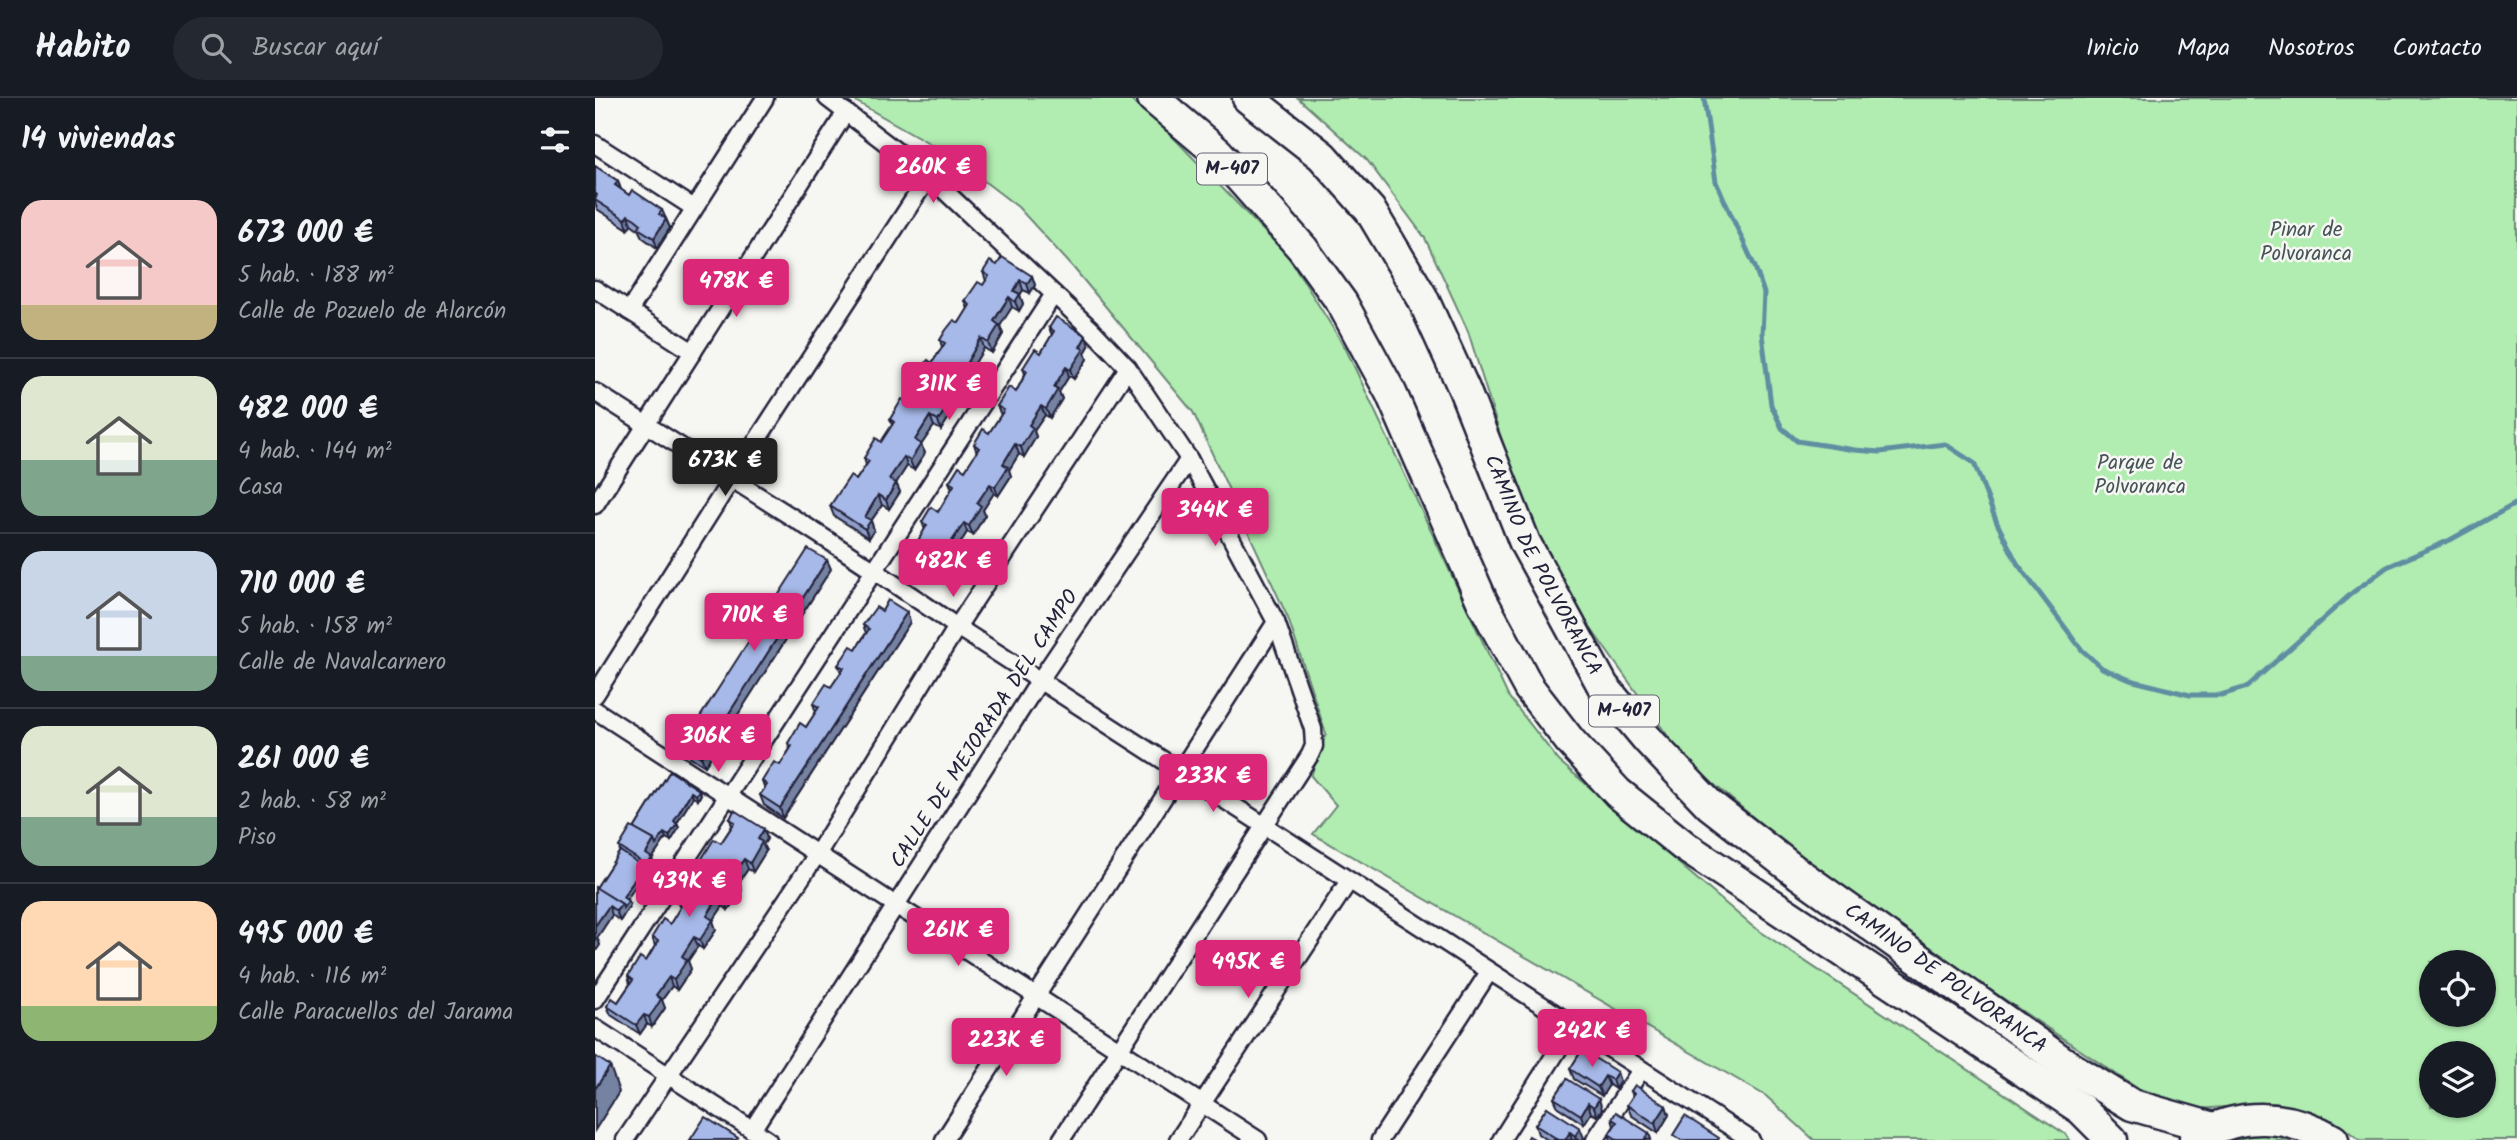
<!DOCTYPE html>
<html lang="es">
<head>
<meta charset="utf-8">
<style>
  :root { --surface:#171b24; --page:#242831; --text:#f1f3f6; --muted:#9ea1a6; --line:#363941; --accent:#db2777 }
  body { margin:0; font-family:Kalam,sans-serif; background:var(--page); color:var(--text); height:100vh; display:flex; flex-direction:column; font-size:26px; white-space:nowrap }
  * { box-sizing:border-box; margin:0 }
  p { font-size:23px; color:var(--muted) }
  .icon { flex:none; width:38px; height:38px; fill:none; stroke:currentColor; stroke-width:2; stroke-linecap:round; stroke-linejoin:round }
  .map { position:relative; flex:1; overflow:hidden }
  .panel { display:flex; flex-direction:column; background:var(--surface); width:595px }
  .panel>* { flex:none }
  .controls { position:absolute; left:1824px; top:852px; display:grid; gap:14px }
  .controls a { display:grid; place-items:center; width:77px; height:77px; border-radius:50%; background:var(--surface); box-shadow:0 2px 5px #0004; font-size:35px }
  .price { position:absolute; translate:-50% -60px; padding:0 16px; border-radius:7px; background:var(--accent); color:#fff; font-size:23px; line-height:46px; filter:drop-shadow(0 2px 4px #0008) }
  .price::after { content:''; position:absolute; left:50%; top:42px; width:21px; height:16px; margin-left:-10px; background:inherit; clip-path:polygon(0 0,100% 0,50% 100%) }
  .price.selected { background:#222; color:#fff }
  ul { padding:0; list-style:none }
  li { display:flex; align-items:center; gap:21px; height:175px; padding:0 21px }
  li+li { border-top:2px solid var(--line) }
  li span { display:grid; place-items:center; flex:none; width:196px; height:140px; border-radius:21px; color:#555 }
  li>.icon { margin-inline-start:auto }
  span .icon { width:84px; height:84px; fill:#fffc; stroke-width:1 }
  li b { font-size:30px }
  h2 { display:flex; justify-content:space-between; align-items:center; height:84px; padding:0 21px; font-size:30px }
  header { display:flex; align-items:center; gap:42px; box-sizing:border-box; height:98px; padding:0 35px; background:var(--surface); border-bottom:2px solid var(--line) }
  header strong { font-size:33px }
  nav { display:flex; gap:38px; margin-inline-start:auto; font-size:24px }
  .search { width:490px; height:63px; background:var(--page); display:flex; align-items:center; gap:18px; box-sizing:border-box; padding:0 24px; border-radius:38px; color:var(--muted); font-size:26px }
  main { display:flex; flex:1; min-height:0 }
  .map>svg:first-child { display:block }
  .green { fill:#b1ecb1; stroke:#6a8776; stroke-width:2; fill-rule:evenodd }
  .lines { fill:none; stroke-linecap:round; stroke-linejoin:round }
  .stream { stroke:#5f8ea1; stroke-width:5 }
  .street-casing { stroke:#22223b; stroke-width:21 }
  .highway-casing { stroke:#22223b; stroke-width:35 }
  .street { stroke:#f6f6f2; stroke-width:16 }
  .highway { stroke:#f6f6f2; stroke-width:30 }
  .wall { fill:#909fc8; stroke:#22223b; stroke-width:2 }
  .shaded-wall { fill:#7582a2; stroke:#22223b; stroke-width:2 }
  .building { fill:#a7b9e8; stroke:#22223b; stroke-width:2 }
  .labels { text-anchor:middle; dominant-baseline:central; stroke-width:5; stroke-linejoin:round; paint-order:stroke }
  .shield { fill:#f6f6f2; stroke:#626272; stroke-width:2 }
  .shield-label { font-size:19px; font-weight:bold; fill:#22223b }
  .park-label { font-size:21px; fill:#465458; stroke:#f6f6f2 }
  .street-label { font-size:21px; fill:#22223b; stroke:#f6f6f2 }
</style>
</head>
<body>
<header>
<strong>Habito</strong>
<div class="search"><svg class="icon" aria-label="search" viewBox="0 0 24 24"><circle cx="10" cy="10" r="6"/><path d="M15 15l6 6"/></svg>Buscar aquí</div>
<nav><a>Inicio</a><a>Mapa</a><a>Nosotros</a><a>Contacto</a></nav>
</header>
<main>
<section class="panel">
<h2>14 viviendas<svg class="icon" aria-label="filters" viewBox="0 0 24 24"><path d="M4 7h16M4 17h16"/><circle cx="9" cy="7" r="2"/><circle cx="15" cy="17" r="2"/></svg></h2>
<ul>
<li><span style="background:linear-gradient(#f6c9c9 75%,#c2b280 0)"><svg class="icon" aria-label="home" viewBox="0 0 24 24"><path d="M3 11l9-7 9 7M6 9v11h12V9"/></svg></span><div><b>673 000 €</b><p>5 hab. · 188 m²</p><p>Calle de Pozuelo de Alarcón</p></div></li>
<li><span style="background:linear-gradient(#dfe7d0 60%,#7fa58c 0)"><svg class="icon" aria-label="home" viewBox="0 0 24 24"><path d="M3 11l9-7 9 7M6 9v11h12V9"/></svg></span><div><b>482 000 €</b><p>4 hab. · 144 m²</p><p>Casa</p></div></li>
<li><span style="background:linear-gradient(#c9d6e8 75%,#7fa58c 0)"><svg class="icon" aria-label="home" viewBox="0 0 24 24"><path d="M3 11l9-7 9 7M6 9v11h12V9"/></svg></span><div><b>710 000 €</b><p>5 hab. · 158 m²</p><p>Calle de Navalcarnero</p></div></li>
<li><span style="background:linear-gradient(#dfe7d0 65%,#7fa58c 0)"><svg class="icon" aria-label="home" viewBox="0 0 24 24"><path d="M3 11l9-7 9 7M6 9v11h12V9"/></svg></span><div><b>261 000 €</b><p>2 hab. · 58 m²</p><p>Piso</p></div></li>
<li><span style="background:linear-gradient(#ffd9b3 75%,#8fb573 0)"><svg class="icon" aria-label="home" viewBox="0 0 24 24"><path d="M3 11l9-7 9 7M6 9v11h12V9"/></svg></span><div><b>495 000 €</b><p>4 hab. · 116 m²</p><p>Calle Paracuellos del Jarama</p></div></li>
</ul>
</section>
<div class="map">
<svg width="1922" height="1042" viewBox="0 0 1922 1042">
  <rect width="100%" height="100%" fill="#f6f6f2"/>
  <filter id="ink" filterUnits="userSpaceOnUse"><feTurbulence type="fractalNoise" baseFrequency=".0143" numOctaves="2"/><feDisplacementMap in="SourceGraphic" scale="14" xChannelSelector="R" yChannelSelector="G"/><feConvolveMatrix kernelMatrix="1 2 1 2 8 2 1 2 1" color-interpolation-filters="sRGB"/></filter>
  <g filter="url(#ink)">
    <g class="green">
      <path d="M255 0H534L576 37 693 158 751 251 913 598 964 663 1157 828 1470 1036 1475 1042H1219L1171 998 718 736 741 707 716 678 731 636 693 520 598 314 477 168 423 109 355 57Z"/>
      <path d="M703 0H1922V1042H1765L1739 1023 1680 1005 1604 1011 1542 990 1367 873 1209 762 1090 662 961 482 917 376 873 233 830 140 772 62ZM1836 864H1888V917H1836ZM1836 956H1888V1008H1836Z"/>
      <path d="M1661 1034 1698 1038 1707 1042H1625Z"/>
    </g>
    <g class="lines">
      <path class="stream" d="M1109 0 1121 84 1160 169 1169 195 1167 236 1176 307 1187 330 1202 343 1260 352 1285 354 1350 346 1379 365 1402 425 1422 465 1487 552 1507 570 1535 582 1595 597H1626L1652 589 1757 495 1792 469 1855 442 1922 405"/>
      <defs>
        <g id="street">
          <path d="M232 0 334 78 497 232 533 270 594 361 681 524 718 631 719 648 715 657 466 1042"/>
          <path d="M0 46 99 110"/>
          <path d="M0 191 98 254"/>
          <path d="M34 213 170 0"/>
          <path d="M0 294C121 372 244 446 362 529L1156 1042"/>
          <path d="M0 407 251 14"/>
          <path d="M0 597 136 382 334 78"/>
          <path d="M0 612 663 1042"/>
          <path d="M0 902 459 196"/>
          <path d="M0 930 173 1042"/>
          <path d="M157 1032 445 582 594 361"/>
          <path d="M30 1042 223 755 362 529 533 270"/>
          <path d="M349 1042 681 524"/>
          <path d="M583 1042 754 783"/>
          <path d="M785 1042 894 874"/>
          <path d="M906 1042 978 928"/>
          <path d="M1000 1042 1046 972"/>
        </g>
        <g id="highway">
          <path d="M558 0 623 55 708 151 747 205 796 295 887 503 934 590 975 643 1023 695 1089 748 1486 1011 1517 1042"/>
          <path id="s1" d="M653 0 727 58 775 112 827 199 869 291 930 445 1008 588 1053 642 1115 707 1204 776 1475 969 1537 1007 1618 1030"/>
          <path d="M1600 1040C1645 1013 1694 1016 1738 1042"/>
        </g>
      </defs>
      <use href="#street" class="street-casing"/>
      <use href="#highway" class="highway-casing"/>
      <use href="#street" class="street"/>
      <use href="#highway" class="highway"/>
    </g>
    <g class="wall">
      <path d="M0 68 23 83 26 92 34 97 67 112 75 130 62 150 47 139 43 131 36 126 33 131 2 111 0 104Z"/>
      <path d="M402 167 437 178 440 187 435 195 428 192 425 197 428 206 424 213 417 209 409 220 405 228 408 236 397 255 389 250 378 268 381 277 372 292 365 288 353 307 356 316 346 332 339 328 326 347 330 355 319 372 312 368 301 385 305 394 294 411 287 407 276 423 279 432 274 440 239 418 235 408 261 382 271 367 269 360 286 344 297 327 295 321 312 304 323 288 320 281 337 265 347 249 345 242 364 225 373 211 370 203 388 187 391 183 388 174Z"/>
      <path d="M454 230 494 248 490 255 492 261 479 281 474 278 464 294 467 301 455 320 450 317 439 333 441 339 429 359 424 356 414 372 416 378 403 398 399 395 388 412 390 417 378 437 372 434 363 449 365 456 351 477 346 474 339 483 311 466 308 457 317 453 330 432 327 424 343 414 357 391 354 384 370 372 382 355 379 346 394 335 406 317 402 308 421 294 430 276 428 270 446 255 457 237Z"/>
      <path d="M236 471 110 668 91 656 87 647Z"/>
      <path d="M287 513 315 524 188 720 169 707 165 697 170 691 167 683 185 667 195 651 193 645 211 629 221 614 218 606 236 589 246 574 243 567 261 551 271 535 268 527Z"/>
      <path d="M75 673 104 692 106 696 103 702 98 699 82 725 84 730 76 743 71 740 57 761 60 769 51 783 46 780 31 801 33 803 35 807 25 823 17 817 2 840 5 847 0 854 1 790 25 753 24 749 39 731Z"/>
      <path d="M135 721 172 741 168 747 171 753 158 774 153 771 144 784 147 792 133 812 128 808 121 818 118 823 121 832 108 851 103 848 93 863 96 871 82 892 77 888 67 902 70 910 57 929 52 926 45 936 16 917 12 908 23 904 35 886 33 878 51 863 60 848 57 839 75 826 85 810 81 801 101 783 109 771 106 762 126 745 137 728Z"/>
      <path d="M987 952 1025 983 1020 991 1014 987 1007 998 979 981 975 971Z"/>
      <path d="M972 981 1007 1011 1002 1018 996 1015 989 1026 963 1009 959 1000Z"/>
      <path d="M1036 993 1071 1008 1074 1017 1063 1035 1036 1017 1032 1007 1038 999Z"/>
      <path d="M952 1009 989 1040 987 1042H953L943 1036 940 1027Z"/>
      <path d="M1017 1021 1054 1035 1056 1042H1016L1014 1036 1019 1028Z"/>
    </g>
    <g class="shaded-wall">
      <path d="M23 83 26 92 20 87Z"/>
      <path d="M33 117 36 126 33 131 30 121Z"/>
      <path d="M71 121 75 130 62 150 59 140Z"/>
      <path d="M437 178 440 187 435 195 432 186Z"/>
      <path d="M425 182 428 192 425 197 428 206 424 213 420 204 419 193Z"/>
      <path d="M414 199 417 209 405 228 408 236 397 255 393 245 399 223Z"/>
      <path d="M491 238 494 248 490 255 492 261 479 281 475 272 485 249Z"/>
      <path d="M386 240 389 250 378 268 381 277 372 292 369 283 372 264Z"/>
      <path d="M471 269 474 278 464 294 467 301 455 320 451 311 459 289Z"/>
      <path d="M362 278 365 288 353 307 356 316 346 332 343 323 347 303Z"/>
      <path d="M446 308 450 317 439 333 441 339 429 359 426 349 434 327Z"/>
      <path d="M335 318 339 328 326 347 330 355 319 372 315 363 320 342Z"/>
      <path d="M420 346 424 356 414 372 416 378 403 398 400 389 408 366Z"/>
      <path d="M309 359 312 368 298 390 294 381Z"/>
      <path d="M301 385 305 394 294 411 291 402Z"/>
      <path d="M395 386 399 395 388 412 390 417 378 437 374 428 382 405Z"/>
      <path d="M283 397 287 407 276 423 279 432 274 440 270 431V419Z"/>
      <path d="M369 425 372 434 363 449 365 456 351 477 348 468 357 443Z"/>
      <path d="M232 462 236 471 110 668 106 659Z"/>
      <path d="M342 464 346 474 339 483 336 474Z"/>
      <path d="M312 514 315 524 188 720 185 710Z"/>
      <path d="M104 692 106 696 103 702 101 697Z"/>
      <path d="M96 694 98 699 80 728 79 723Z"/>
      <path d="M82 726 84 730 76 743 74 738Z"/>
      <path d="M169 731 172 741 168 747 171 753 158 774 155 765 163 741Z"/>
      <path d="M69 735 71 740 57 761 60 769 51 783 49 778 54 772 52 767 51 756 59 742Z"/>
      <path d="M149 761 153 771 144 784 147 792 133 812 130 802 137 779Z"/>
      <path d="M44 775 46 780 30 804 28 799Z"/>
      <path d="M124 799 128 808 118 823 121 832 108 851 105 842 112 818Z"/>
      <path d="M33 803 35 807 25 823 21 813 27 806Z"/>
      <path d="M14 808 17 817 2 840 5 847 0 854V828Z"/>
      <path d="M99 839 103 848 93 863 96 871 82 892 79 882 87 858Z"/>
      <path d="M74 879 77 888 67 902 70 910 57 929 54 919 61 897Z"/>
      <path d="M49 917 52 926 45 936 41 927Z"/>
      <path d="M15 968 24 994 0 1032V991Z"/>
      <path d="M1022 974 1025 983 1020 991 1017 982Z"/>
      <path d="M1010 978 1014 987 1007 998 1003 989Z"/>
      <path d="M1004 1001 1007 1011 1002 1018 999 1009Z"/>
      <path d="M993 1005 996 1015 989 1026 986 1017Z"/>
      <path d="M1071 1008 1074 1017 1063 1035 1060 1025Z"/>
      <path d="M985 1030 989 1040 987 1042H982L980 1038Z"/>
      <path d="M975 1034 977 1042H970Z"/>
      <path d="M1054 1035 1056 1042H1049Z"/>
    </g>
    <g class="building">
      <path d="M0 68 23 83 20 87 34 97 37 92 67 112 64 116 71 121 59 140 43 130 46 126 40 121 33 117 30 121 0 102 2 97 0 95Z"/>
      <path d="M407 159 437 178 432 186 425 182 419 193 425 196 420 204 414 199 406 211 399 223 404 227 393 245 386 240 372 264 378 267 369 283 362 278 347 303 353 307 343 323 335 318 320 342 326 346 315 363 309 359 294 381 301 385 291 402 283 397 270 419 276 422 270 431 235 408 255 378 261 382 274 363 269 360 281 340 286 344 299 324 295 321 307 301 312 304 325 284 320 281 333 262 337 265 350 245 345 242 351 232 359 222 364 225 375 207 370 203 383 184 388 187 394 178 388 174 395 163 402 167Z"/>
      <path d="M461 219 491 238 485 249 489 251 475 272 471 269 459 289 463 291 451 311 446 308 434 327 438 330 426 349 420 346 408 366 413 369 400 389 395 386 382 405 386 408 374 428 369 425 357 443 362 446 348 468 342 464 336 474 308 457 312 450 317 453 332 427 327 424 336 409 343 414 359 387 354 384 364 368 370 372 384 350 379 346 388 331 394 335 409 312 402 308 414 289 421 294 432 273 428 270 440 251 446 255 459 233 454 230Z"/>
      <path d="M213 451 232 462 106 659 87 647Z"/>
      <path d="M293 502 312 514 185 710 165 697 172 687 167 683 179 664 185 667 197 648 193 645 205 625 211 629 224 609 218 606 231 586 236 589 249 570 243 567 256 548 261 551 274 531 268 527 281 509 287 513Z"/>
      <path d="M75 673 104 692 101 697 96 694 79 723 82 726 74 738 69 735 61 747 59 742 39 731Z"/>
      <path d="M139 712 169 731 163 741 167 744 155 765 149 761 137 779 143 783 130 802 124 799 117 809 112 818 118 822 105 842 99 839 87 858 92 862 79 882 74 879 61 897 66 901 60 911 54 919 49 917 41 927 12 908 17 900 23 904 38 882 33 878 45 859 51 863 63 843 57 839 68 821 75 826 87 806 81 801 96 780 101 783 112 766 106 762 119 741 126 745 140 724 135 721Z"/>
      <path d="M36 729 59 742 51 756 57 760 52 767 24 749Z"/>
      <path d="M25 753 54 772 49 778 44 775 28 799 33 803 28 810 27 806 1 790Z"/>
      <path d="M0 789 27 806 21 813 14 808 0 828Z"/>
      <path d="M987 952 1022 974 1017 982 1010 978 1003 989 975 971Z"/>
      <path d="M0 958 15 968 0 991Z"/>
      <path d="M972 981 1004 1001 999 1009 993 1005 986 1017 959 1000Z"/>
      <path d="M1040 987 1071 1008 1060 1025 1032 1007 1039 996 1036 993Z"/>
      <path d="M952 1009 985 1030 980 1038 975 1034 970 1042H964L940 1027Z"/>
      <path d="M1021 1014 1054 1035 1049 1042H1023L1014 1036 1022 1024 1017 1021Z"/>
      <path d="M1090 1018 1124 1040 1123 1042H1086L1078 1037Z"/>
      <path d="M110 1019 143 1040 141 1042H95Z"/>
      <path d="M934 1038 941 1042H932Z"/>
    </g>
  </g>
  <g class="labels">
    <g class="shield">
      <rect x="602" y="55.5" width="70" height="31" rx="5"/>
      <rect x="994" y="597.5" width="70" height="31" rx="5"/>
    </g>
    <g class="shield-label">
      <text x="637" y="71">M-407</text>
      <text x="1029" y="613">M-407</text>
    </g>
    <g class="park-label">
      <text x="1711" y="132">Pinar de<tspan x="1711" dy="24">Polvoranca</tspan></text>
      <text x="1545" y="365">Parque de<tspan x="1545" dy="24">Polvoranca</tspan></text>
    </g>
    <g class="street-label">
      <text stroke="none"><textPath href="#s1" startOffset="562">CAMINO DE POLVORANCA</textPath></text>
      <text transform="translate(390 631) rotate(-57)">CALLE DE MEJORADA DEL CAMPO</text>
      <text stroke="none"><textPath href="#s1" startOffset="1150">CAMINO DE POLVORANCA</textPath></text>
    </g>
  </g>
</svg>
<div class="controls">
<a><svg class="icon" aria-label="locate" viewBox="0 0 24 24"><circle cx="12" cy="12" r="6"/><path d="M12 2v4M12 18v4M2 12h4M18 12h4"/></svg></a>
<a><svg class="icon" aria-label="layers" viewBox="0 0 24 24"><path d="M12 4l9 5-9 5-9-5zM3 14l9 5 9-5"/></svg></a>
</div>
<b class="price" style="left:338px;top:107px">260K €</b>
<b class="price" style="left:141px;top:221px">478K €</b>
<b class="price" style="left:354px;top:324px">311K €</b>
<b class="price selected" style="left:130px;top:400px">673K €</b>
<b class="price" style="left:620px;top:450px">344K €</b>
<b class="price" style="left:358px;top:501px">482K €</b>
<b class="price" style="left:159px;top:555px">710K €</b>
<b class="price" style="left:123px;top:676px">306K €</b>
<b class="price" style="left:618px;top:716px">233K €</b>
<b class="price" style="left:94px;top:821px">439K €</b>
<b class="price" style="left:363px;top:870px">261K €</b>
<b class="price" style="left:653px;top:902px">495K €</b>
<b class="price" style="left:997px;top:971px">242K €</b>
<b class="price" style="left:411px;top:980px">223K €</b>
</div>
</main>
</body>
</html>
